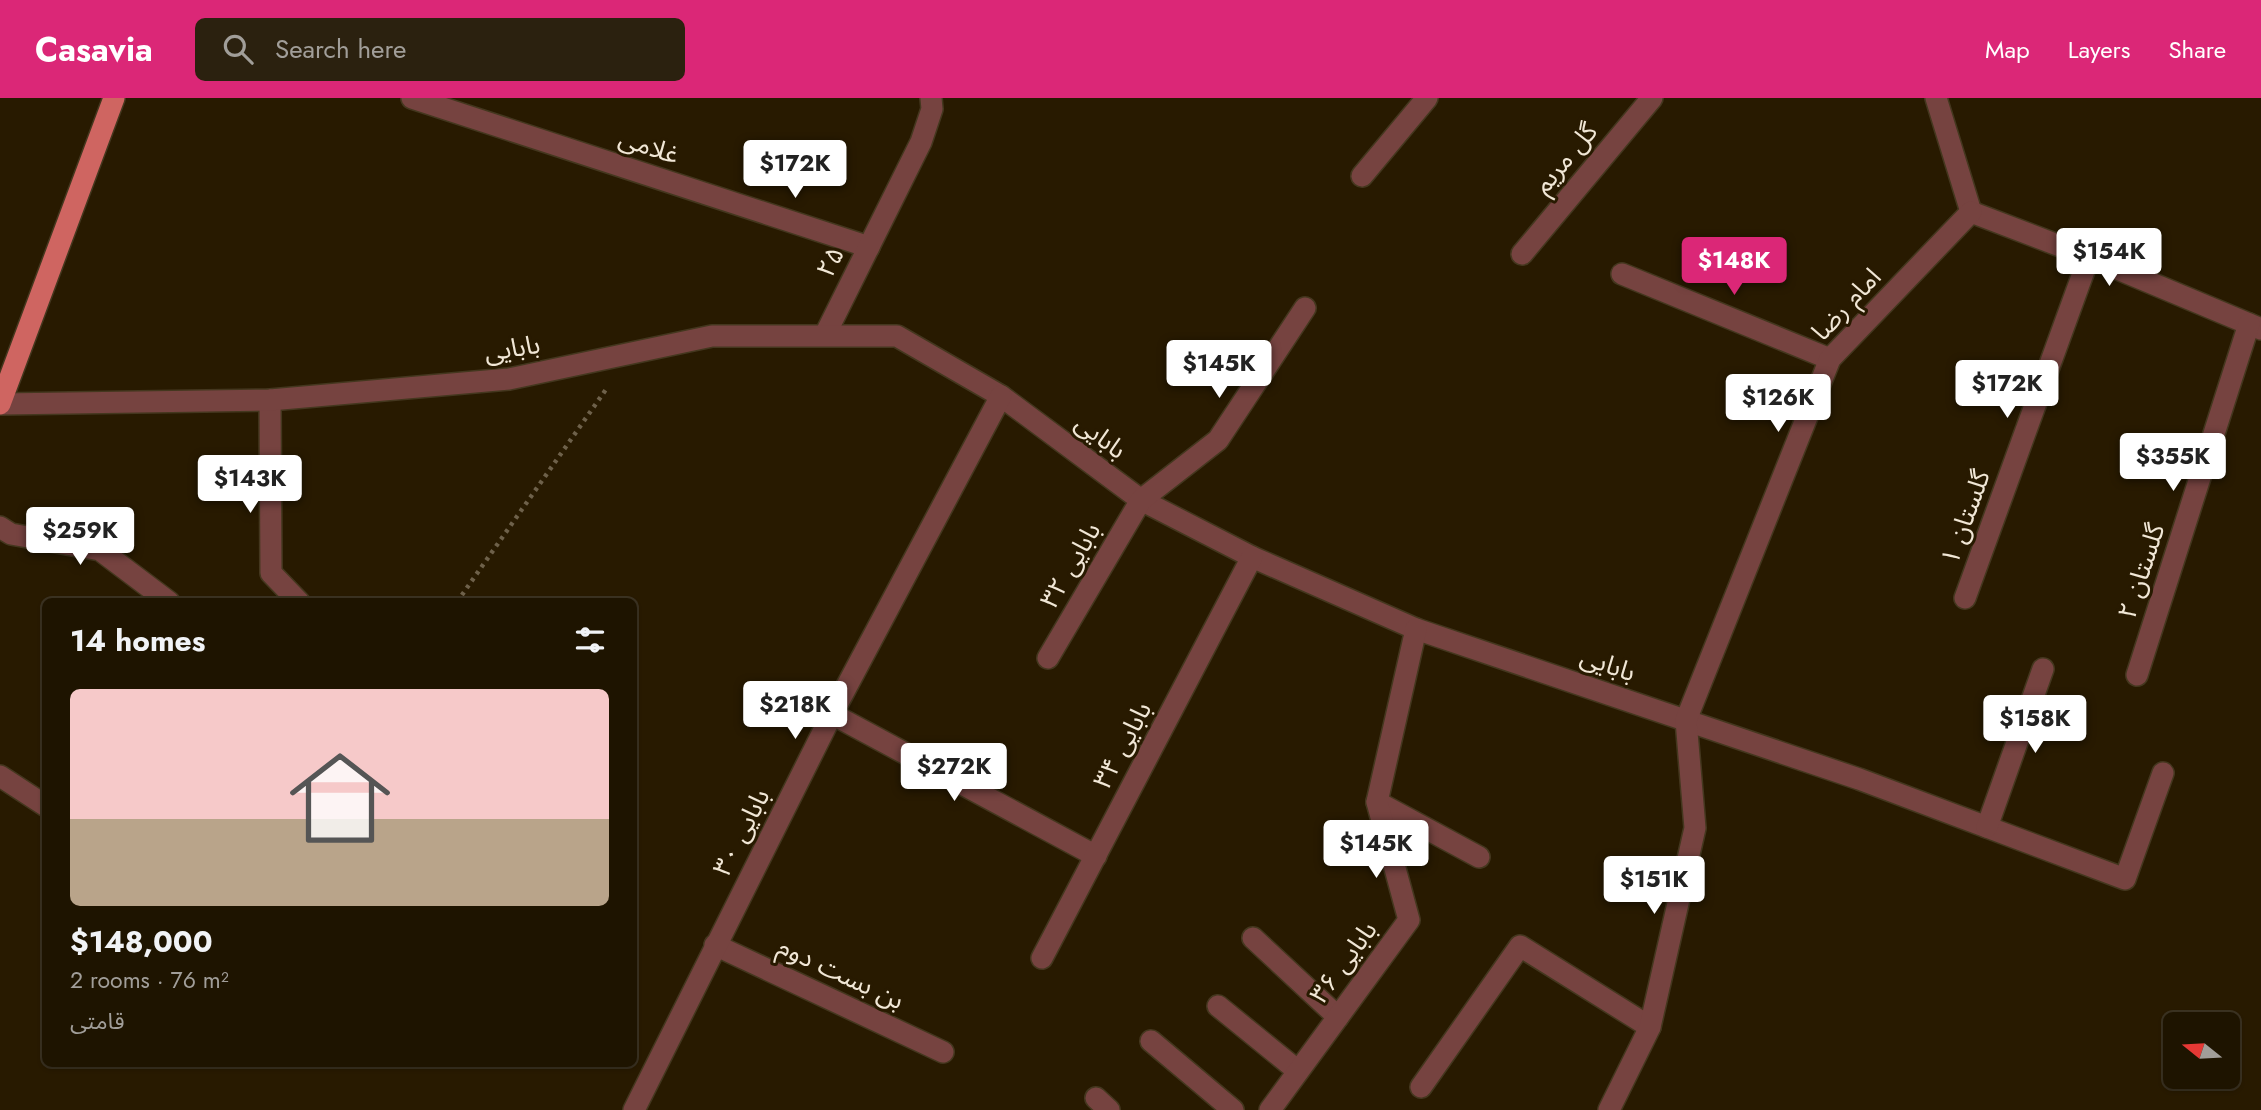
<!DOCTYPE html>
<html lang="en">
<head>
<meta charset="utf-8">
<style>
  :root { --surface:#1e1400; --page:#2b210f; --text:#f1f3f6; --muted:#a19e99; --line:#3c3322; --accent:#db2777 }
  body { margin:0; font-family:Jost,"Noto Sans Arabic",sans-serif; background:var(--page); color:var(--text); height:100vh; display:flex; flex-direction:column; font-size:26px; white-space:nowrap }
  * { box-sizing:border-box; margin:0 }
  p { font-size:23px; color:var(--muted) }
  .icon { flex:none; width:38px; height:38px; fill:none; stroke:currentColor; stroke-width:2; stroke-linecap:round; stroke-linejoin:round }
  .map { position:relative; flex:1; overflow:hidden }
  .details { position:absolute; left:42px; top:500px; width:595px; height:469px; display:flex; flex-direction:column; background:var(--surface); border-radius:10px; box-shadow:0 2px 5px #0004,0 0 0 2px var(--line) }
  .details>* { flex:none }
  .needle { width:46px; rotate:288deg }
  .buttons { position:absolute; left:2163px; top:914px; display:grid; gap:14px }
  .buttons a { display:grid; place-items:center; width:77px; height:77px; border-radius:10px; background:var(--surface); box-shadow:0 2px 5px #0004,0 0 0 2px var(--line); font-size:35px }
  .price { position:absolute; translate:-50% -60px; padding:0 16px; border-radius:7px; background:#fff; color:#222; font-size:23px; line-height:46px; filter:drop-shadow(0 2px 4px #0008) }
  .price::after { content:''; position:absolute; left:50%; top:42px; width:21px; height:16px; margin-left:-10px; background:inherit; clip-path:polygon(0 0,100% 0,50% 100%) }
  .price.on { background:var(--accent); color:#fff }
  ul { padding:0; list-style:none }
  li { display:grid; align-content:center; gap:14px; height:371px; padding:0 28px }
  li+li { border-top:2px solid var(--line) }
  li span { display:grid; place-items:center; height:217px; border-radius:10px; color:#555 }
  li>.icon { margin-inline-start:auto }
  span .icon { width:126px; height:126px; fill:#fffc; stroke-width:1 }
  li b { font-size:30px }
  h2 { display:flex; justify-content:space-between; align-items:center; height:84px; padding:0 28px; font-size:30px }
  header { display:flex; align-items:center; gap:42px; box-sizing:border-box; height:98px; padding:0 35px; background:var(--accent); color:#fff }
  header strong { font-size:33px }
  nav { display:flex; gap:38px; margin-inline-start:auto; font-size:24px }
  .search { width:490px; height:63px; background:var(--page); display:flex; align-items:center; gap:18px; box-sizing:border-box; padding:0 24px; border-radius:10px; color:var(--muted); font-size:26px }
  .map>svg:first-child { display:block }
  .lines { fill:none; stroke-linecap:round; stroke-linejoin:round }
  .minor-casing { stroke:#44371e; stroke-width:24 }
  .major-casing { stroke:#44371e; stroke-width:24 }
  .path { stroke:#6e614a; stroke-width:4.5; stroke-dasharray:3.5 5; stroke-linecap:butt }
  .minor { stroke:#764340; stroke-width:21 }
  .major { stroke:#cf6561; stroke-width:21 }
  .labels { text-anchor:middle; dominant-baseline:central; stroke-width:6; stroke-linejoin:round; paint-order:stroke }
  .street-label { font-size:26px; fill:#f1e7d6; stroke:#281a00 }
</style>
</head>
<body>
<header>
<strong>Casavia</strong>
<div class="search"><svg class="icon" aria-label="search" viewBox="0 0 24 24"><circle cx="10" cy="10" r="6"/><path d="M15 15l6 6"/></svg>Search here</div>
<nav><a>Map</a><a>Layers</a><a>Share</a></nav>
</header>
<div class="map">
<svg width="2261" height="1012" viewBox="0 0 2261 1012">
  <rect width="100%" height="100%" fill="#281a00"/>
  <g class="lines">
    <defs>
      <g id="minor">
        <path d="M412 0 869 149"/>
        <path d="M1936 0 1971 114"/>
        <path d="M1362 78 1427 0"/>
        <path d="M1971 114 2089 159 2261 231"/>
        <path d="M1522 156 1652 0"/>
        <path d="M1622 176 1830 261"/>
        <path d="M825 237 921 44 932 11 931 0"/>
        <path d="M270 302 271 475 299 504"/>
        <path d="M2 306 270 302 509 281 712 238H897L1001 298 1141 402 1252 459 1416 531 1859 681 2125 781 2163 675"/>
        <path d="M0 429 11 436 100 452 169 504"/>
        <path d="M1965 500 2089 159"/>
        <path d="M1048 560 1141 402 1218 342 1305 210"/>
        <path d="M2137 577 2249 226"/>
        <path d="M832 616 1096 758"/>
        <path d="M0 678 46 708"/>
        <path d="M1377 704 1479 759"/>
        <path d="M1987 729 2043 571"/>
        <path d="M1253 840 1338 919"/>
        <path d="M715 847 943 954"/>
        <path d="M1042 860 1252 459"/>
        <path d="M1218 908 1298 973"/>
        <path d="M1151 943 1233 1012"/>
        <path d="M1421 989 1520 848 1650 929"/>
        <path d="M1096 1000 1109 1012"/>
        <path d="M634 1012 832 616 1001 298"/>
        <path d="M1270 1012 1409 822 1377 704 1416 531"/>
        <path d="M1609 1012 1650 929 1695 730 1686 622 1830 261 1971 114"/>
      </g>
      <path id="major" d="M0 306 114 0"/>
    </defs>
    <use href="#minor" class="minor-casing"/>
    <use href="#major" class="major-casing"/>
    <path class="path" d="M457 504 607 290"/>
    <use href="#minor" class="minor"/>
    <use href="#major" class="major"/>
  </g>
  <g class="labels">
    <g class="street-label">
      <text transform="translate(649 48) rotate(18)">غلامی</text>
      <text transform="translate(1565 60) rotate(-50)">گل مریم</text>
      <text transform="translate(830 164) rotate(-63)">۲۵</text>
      <text transform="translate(1846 206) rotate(-47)">امام رضا</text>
      <text transform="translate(512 250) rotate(-9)">بابایی</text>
      <text transform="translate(1101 338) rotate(37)">بابایی</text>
      <text transform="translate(1965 419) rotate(-70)">گلستان ۱</text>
      <text transform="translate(1070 467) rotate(-60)">بابایی ۳۲</text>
      <text transform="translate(2141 473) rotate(-72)">گلستان ۲</text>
      <text transform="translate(1608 566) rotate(19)">بابایی</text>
      <text transform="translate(1122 647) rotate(-62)">بابایی ۳۴</text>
      <text transform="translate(741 734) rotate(-63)">بابایی ۳۰</text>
      <text transform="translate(1343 864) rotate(-54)">بابایی ۳۶</text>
      <text transform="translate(841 875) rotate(25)">بن بست دوم</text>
    </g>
  </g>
</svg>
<div class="buttons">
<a><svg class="needle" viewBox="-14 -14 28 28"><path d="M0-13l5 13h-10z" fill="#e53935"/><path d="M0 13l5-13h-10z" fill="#a19e99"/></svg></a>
</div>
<b class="price" style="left:795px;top:102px">$172K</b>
<b class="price" style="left:2109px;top:190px">$154K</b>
<b class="price on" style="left:1734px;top:199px">$148K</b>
<b class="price" style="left:1219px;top:302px">$145K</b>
<b class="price" style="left:2007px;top:322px">$172K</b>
<b class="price" style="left:1778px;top:336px">$126K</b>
<b class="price" style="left:2173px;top:395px">$355K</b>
<b class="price" style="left:250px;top:417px">$143K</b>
<b class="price" style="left:80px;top:469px">$259K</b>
<b class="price" style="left:795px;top:643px">$218K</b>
<b class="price" style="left:2035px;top:657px">$158K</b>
<b class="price" style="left:954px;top:705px">$272K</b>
<b class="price" style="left:1376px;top:782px">$145K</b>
<b class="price" style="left:1654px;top:818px">$151K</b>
<section class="details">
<h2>14 homes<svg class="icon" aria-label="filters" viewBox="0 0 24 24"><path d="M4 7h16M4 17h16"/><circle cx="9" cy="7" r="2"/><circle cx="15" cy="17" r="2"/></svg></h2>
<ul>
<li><span style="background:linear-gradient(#f6c9c9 60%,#b9a48a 0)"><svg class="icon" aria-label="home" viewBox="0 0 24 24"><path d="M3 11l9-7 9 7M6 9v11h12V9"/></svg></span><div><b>$148,000</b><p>2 rooms · 76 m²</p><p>قامتی</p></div></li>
</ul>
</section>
</div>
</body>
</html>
